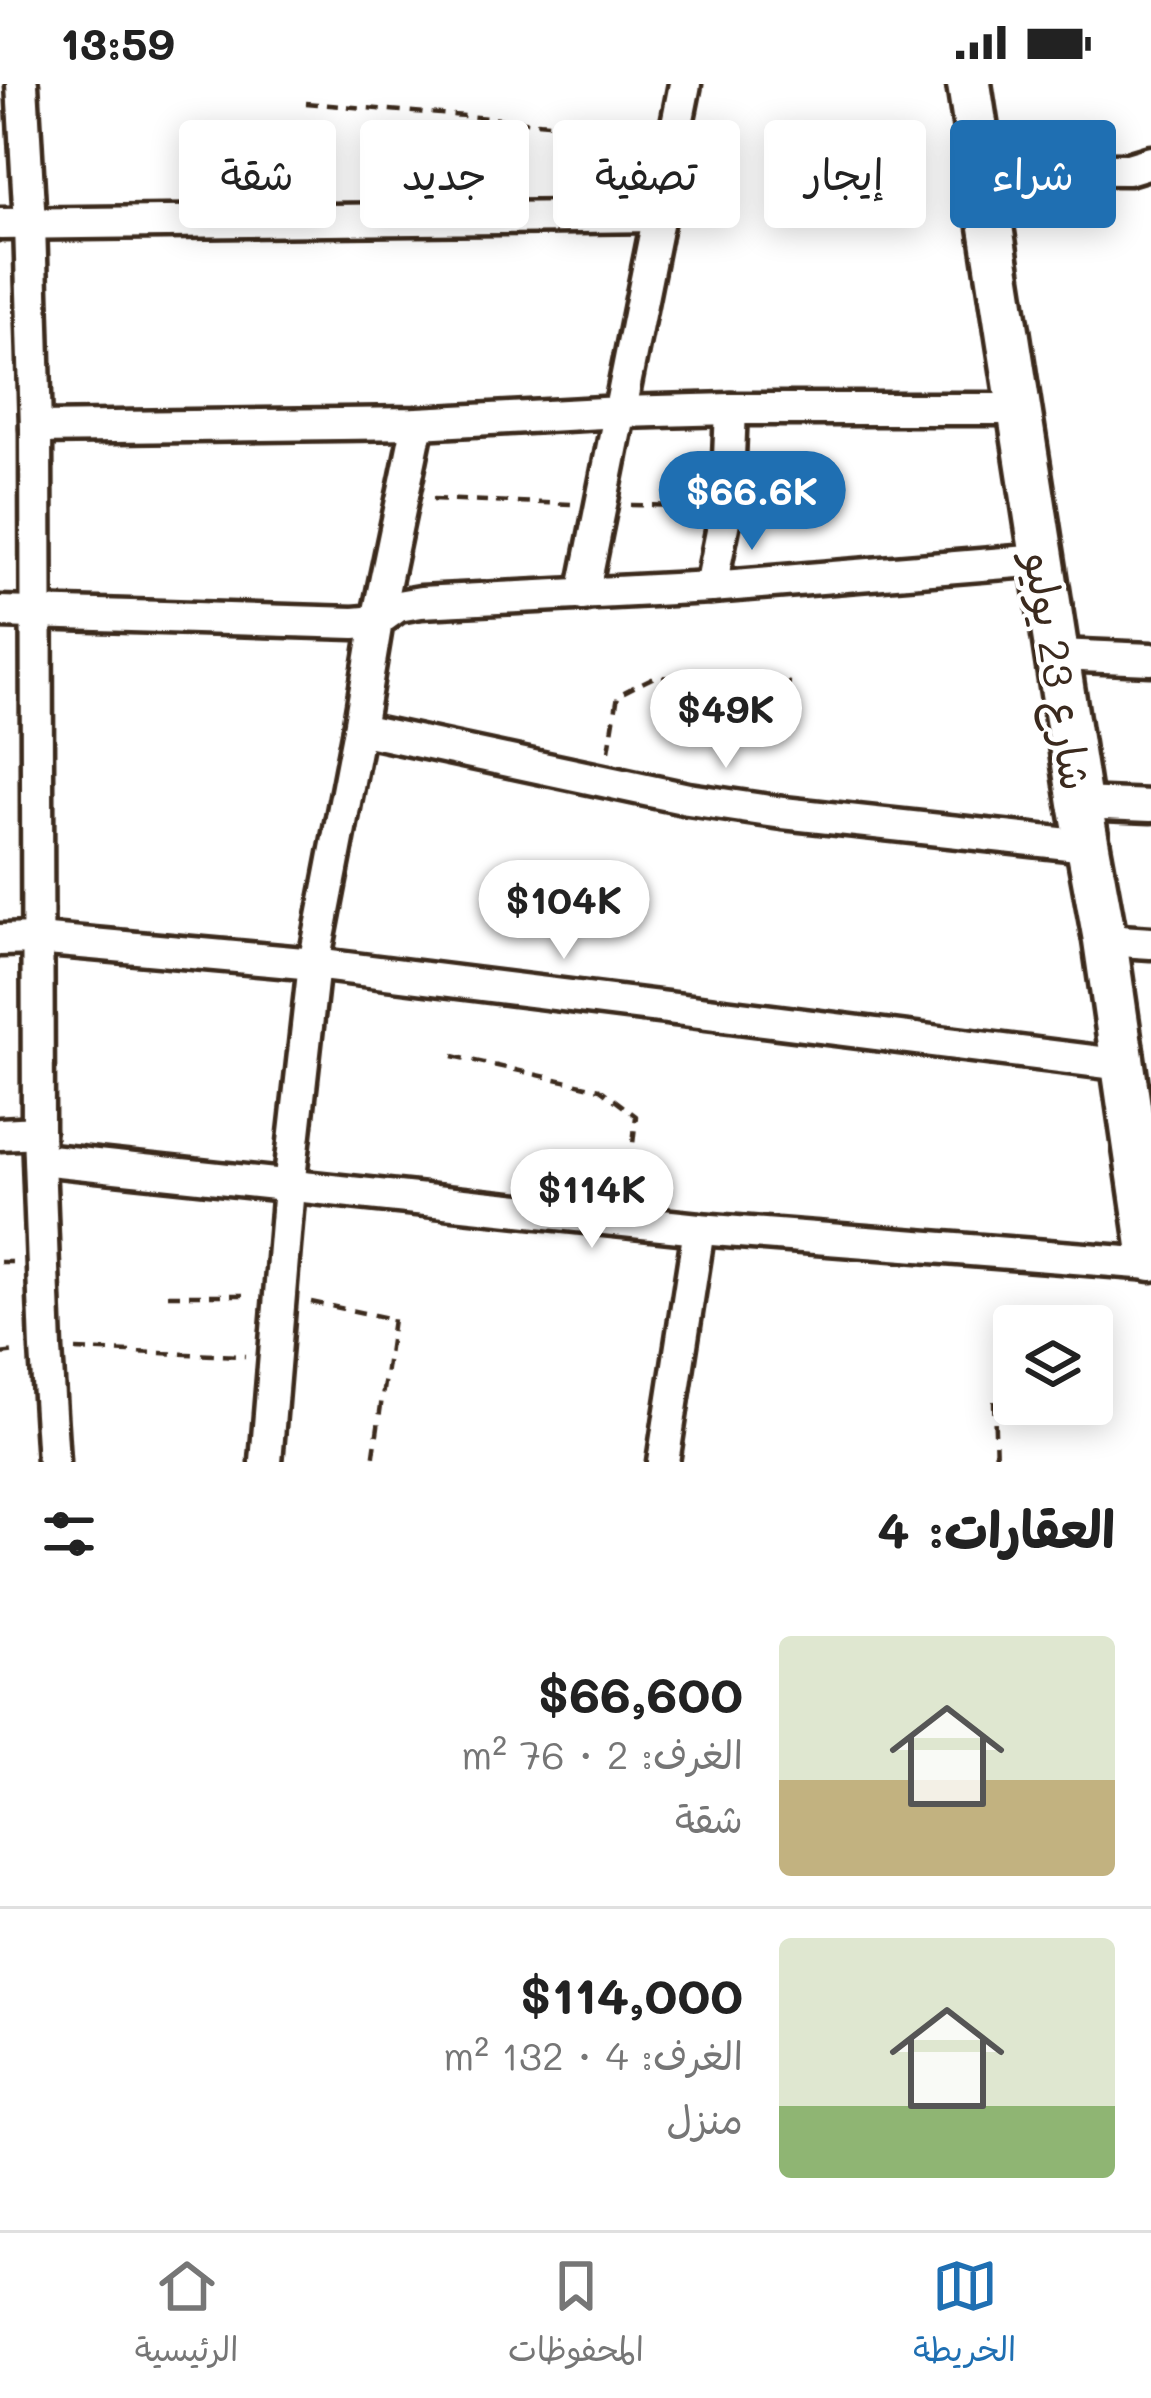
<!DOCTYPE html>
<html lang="ar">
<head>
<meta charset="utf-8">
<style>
  :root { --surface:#fff; --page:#f2f2f2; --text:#222; --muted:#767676; --line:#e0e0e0; --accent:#1f6fb2 }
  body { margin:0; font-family:Mali,"Playpen Sans Arabic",sans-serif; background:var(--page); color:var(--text); direction:rtl; height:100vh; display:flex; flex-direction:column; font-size:45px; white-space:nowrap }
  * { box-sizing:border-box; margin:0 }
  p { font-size:39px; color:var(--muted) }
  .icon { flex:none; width:66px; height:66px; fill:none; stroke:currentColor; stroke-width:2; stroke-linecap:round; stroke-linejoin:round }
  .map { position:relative; height:1378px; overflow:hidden; direction:ltr }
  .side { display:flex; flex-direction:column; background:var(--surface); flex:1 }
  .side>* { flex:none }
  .top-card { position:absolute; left:36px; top:36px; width:1080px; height:108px; direction:rtl; display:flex; gap:24px }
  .controls { position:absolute; left:993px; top:1221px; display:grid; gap:24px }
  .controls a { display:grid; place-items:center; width:120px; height:120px; border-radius:12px; background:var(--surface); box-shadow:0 6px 30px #0003; font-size:60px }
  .price { position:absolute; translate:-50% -102px; padding:0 27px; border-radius:42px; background:#fff; color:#222; font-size:39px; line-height:78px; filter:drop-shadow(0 3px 6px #0008) }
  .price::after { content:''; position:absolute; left:50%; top:72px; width:36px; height:27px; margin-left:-18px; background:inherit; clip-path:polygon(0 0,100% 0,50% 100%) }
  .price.current { background:var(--accent); color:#fff }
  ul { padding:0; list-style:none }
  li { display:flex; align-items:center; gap:36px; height:300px; padding:0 36px }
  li+li { border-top:3px solid var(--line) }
  li span { display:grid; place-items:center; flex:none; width:336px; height:240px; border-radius:12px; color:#555 }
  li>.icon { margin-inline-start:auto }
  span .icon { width:144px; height:144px; fill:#fffc; stroke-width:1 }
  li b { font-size:51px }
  h2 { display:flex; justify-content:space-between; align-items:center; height:144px; padding:0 36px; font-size:51px }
  .pill { padding:0 42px; border-radius:12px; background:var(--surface); box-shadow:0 6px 30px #0003; font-size:42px; line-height:108px }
  .pill.current { background:var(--accent); color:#fff }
  .status { display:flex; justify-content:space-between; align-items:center; height:84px; padding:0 60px; background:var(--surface); direction:ltr }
  .status svg { height:33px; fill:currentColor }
  .tab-bar { display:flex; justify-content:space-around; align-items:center; height:168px; border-top:3px solid var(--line); background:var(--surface); font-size:33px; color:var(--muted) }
  .tab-bar a { display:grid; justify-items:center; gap:6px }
  .tab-bar .current { color:var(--accent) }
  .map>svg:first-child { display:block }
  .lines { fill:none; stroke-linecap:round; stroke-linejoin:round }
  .street-casing { stroke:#3b2a1e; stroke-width:39 }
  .secondary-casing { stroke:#3b2a1e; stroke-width:51 }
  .path { stroke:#3b2a1e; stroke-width:4.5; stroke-dasharray:12 9; stroke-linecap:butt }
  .street { stroke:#fff; stroke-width:30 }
  .secondary { stroke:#fff; stroke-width:42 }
  .labels { text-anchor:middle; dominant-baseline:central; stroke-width:9; stroke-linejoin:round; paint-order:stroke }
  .street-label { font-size:42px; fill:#3b2a1e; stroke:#fff }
</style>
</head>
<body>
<div class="status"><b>13:59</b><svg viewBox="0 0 49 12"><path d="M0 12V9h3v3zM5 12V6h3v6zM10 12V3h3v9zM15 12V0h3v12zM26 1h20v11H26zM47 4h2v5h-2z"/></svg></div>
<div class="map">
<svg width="1151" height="1378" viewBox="0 0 1151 1378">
  <rect width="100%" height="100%" fill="#fff"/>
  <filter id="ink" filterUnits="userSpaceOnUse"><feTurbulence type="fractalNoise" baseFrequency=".00833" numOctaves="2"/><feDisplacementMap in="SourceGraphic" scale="24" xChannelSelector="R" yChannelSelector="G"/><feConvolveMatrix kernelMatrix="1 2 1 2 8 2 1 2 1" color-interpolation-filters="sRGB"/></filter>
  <g filter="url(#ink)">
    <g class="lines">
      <defs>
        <g id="street">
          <path d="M22 0 30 140 36 344 38 1048 46 1265 53 1378"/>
          <path d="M981 84 1128 85 1151 78"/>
          <path d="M0 140 659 132"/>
          <path d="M36 344 418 339 621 328 731 325H1018"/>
          <path d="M711 503 727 422 731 325"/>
          <path d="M583 511 685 0"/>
          <path d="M0 528 354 539 377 537 398 522 421 518 711 503 1042 476"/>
          <path d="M1058 571 1151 575"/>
          <path d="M359 645 688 715 783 729 1087 762"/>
          <path d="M1080 719 1151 722"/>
          <path d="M0 856 37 855 314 880 1124 981"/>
          <path d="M1105 856 1151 859"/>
          <path d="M0 1050 38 1048"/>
          <path d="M40 1075 699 1145 1151 1180"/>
          <path d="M266 1378 289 1103 314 880 359 645 377 537 418 339"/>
          <path d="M663 1378 699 1145"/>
        </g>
        <path id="secondary" d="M969 0 1080 719 1105 856 1151 1175"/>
      </defs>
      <use href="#street" class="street-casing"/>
      <use href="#secondary" class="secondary-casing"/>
      <g class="path">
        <path d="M306 19 645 47"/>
        <path d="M433 415 572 420"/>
        <path d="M631 421 698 422"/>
        <path d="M609 667 618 611 654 593 791 599"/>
        <path d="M453 972 600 1005 636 1032 628 1107"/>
        <path d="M0 1178H14"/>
        <path d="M168 1211H252"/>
        <path d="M311 1218 393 1235 373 1378"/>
        <path d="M76 1266 245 1272"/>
        <path d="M0 1270 17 1268"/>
        <path d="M994 1317 996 1378"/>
      </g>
      <use href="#street" class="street"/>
      <use href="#secondary" class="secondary"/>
    </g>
  </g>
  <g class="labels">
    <g class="street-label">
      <text transform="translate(1059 587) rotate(81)">شارع 23 يوليو</text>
    </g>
  </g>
</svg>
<div class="controls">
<a><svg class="icon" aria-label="layers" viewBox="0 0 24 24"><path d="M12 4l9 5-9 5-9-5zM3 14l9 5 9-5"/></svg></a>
</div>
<b class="price current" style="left:752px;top:469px">$66.6K</b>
<b class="price" style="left:726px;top:687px">$49K</b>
<b class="price" style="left:564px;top:878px">$104K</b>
<b class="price" style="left:592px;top:1167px">$114K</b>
<div class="top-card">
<a class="pill current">شراء</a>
<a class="pill">إيجار</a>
<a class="pill">تصفية</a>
<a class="pill">جديد</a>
<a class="pill">شقة</a>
</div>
</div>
<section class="side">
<h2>العقارات: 4<svg class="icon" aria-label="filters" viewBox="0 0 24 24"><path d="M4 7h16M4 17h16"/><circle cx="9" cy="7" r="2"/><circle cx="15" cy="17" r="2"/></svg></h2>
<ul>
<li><span style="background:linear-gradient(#dfe7d0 60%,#c2b280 0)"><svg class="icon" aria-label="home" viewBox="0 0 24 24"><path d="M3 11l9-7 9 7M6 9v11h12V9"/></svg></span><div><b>$66,600</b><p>الغرف: 2 · 76 m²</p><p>شقة</p></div></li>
<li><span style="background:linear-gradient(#dfe7d0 70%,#8fb573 0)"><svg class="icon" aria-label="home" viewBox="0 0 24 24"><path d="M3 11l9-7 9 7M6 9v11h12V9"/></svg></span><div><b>$114,000</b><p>الغرف: 4 · 132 m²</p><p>منزل</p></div></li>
</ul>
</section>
<nav class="tab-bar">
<a class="current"><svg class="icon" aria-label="map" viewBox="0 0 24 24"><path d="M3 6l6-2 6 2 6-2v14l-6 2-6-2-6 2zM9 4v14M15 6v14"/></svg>الخريطة</a>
<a><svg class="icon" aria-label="saved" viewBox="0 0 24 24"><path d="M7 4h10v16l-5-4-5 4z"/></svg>المحفوظات</a>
<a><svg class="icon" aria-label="home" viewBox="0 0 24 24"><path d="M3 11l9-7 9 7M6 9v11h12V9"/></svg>الرئيسية</a>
</nav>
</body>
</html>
